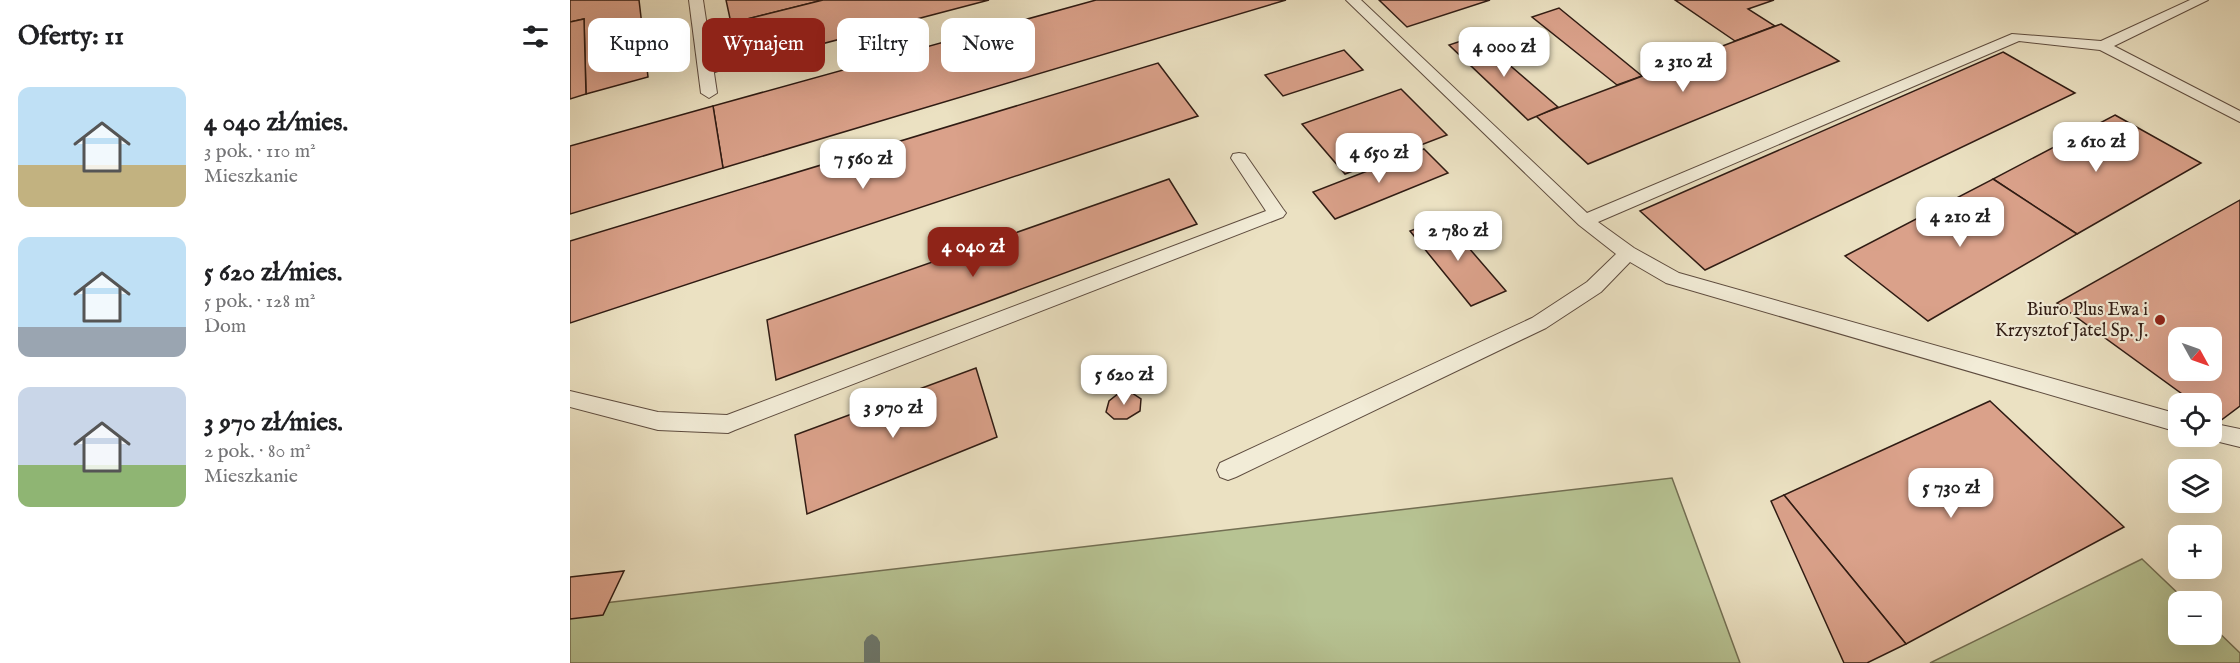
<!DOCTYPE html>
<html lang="pl">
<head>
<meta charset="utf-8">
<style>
  :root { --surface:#fff; --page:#f2f2f2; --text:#202124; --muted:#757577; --accent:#8f2418 }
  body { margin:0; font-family:"IM FELL English",serif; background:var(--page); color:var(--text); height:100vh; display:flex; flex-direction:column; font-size:22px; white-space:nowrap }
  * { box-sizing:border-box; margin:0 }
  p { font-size:20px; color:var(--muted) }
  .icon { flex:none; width:33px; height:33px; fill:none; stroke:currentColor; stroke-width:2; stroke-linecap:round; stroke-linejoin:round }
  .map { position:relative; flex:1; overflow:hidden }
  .sheet { display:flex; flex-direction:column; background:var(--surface); width:570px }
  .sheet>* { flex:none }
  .guide { position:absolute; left:18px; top:18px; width:570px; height:54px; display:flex; gap:12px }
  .needle { width:39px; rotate:130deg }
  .buttons { position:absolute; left:1598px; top:327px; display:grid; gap:12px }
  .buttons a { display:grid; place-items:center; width:54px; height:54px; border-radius:12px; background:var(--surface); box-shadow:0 6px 24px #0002; font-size:30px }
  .price { position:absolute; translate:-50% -51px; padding:0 14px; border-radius:12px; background:#fff; color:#222; font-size:20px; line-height:39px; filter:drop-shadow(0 2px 3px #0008) }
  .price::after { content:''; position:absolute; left:50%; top:36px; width:18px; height:14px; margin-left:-9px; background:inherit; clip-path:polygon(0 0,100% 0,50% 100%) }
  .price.current { background:var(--accent); color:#fff }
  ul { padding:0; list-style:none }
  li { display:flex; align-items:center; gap:18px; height:150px; padding:0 18px }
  li span { display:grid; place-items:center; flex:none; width:168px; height:120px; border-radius:12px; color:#555 }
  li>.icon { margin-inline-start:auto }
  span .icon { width:72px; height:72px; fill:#fffc; stroke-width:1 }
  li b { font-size:26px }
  h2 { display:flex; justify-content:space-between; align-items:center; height:72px; padding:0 18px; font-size:26px }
  .chip { padding:0 21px; border-radius:12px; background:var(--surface); box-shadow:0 6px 24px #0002; font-size:21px; line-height:54px }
  .chip.current { background:var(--accent); color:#fff }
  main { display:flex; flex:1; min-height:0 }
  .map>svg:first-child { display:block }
  .green { fill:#b7c393; stroke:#736f53; stroke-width:1.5 }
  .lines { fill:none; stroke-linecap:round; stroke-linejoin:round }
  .stream { fill:#6e7d74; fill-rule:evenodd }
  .building { fill:#daa18a; stroke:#2f1b13; stroke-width:1.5; fill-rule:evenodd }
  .service-casing { stroke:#5e4c3f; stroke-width:2 }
  .service { fill:#f2ecd7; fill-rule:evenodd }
  .poi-dot { fill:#8f2418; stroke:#f2ecd7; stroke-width:2 }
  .labels { text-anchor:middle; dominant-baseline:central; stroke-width:4.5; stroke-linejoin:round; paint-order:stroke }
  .poi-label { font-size:18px; fill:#2f1b13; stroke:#f2ecd7; text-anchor:end }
</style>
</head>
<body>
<main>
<section class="sheet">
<h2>Oferty: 11<svg class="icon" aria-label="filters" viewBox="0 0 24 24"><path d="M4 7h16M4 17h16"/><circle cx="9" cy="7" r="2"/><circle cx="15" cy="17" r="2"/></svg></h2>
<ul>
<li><span style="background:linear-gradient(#bfe0f5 65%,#c2b280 0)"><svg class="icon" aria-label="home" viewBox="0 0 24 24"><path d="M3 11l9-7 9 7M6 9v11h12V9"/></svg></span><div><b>4 040 zł/mies.</b><p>3 pok. · 110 m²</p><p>Mieszkanie</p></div></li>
<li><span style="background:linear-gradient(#bfe0f5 75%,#9aa5b1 0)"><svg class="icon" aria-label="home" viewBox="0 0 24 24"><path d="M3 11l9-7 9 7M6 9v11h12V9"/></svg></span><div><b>5 620 zł/mies.</b><p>5 pok. · 128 m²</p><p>Dom</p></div></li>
<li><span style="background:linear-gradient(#c9d6e8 65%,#8fb573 0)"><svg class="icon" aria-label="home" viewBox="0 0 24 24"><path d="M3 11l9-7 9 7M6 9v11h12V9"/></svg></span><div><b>3 970 zł/mies.</b><p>2 pok. · 80 m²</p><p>Mieszkanie</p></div></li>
</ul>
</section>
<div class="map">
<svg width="1670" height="663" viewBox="0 0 1670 663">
  <rect width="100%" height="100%" fill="#ebe1c2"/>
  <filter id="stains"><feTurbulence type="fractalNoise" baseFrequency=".00333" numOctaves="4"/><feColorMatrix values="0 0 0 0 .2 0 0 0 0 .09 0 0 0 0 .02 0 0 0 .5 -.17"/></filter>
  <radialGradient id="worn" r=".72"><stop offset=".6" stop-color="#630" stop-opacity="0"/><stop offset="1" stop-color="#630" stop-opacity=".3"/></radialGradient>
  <g class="green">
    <path d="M1102 478 1170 663H0V607Z"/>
    <path d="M1572 559 1616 601 1608 602V634H1641V625L1670 653V663H1360Z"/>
  </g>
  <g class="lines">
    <path class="stream" d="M302 634 307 637 310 642V663H294V642L297 637Z"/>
  </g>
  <g class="building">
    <path d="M0 0H69L78 77 16 94 14 19 0 22Z"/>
    <path d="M156 0H253L161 23Z"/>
    <path d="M253 0H419L145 72 137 29Z"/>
    <path d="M526 0H716L153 168 143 106Z"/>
    <path d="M809 0H920L837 27Z"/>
    <path d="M1105 0H1204L1178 9 1205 26 1165 41Z"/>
    <path d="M989 8 1072 76 1047 85 962 17Z"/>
    <path d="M14 19 16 94 0 99V22Z"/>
    <path d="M1211 24 1269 61 1018 164 966 116Z"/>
    <path d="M906 36 988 107 958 120 879 45Z"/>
    <path d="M774 50 793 70 713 96 695 75Z"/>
    <path d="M1433 52 1505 93 1135 270 1070 211Z"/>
    <path d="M588 63 628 116 0 323V241Z"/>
    <path d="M831 89 877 135 775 174 732 124Z"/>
    <path d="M143 106 153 168 0 214V146Z"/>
    <path d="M1545 115 1631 163 1507 234 1423 179Z"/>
    <path d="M854 149 878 173 765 219 743 192Z"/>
    <path d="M599 179 627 224 206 380 197 320Z"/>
    <path d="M1423 179 1507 234 1358 321 1275 256Z"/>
    <path d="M1670 200V406L1650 421 1641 414V404H1626L1487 303ZM1608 338H1641V370H1608Z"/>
    <path d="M873 218 936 291 901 306 840 231Z"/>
    <path d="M406 368 427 437 237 514 225 435Z"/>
    <path d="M549 393H562L571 399 570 411 557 419H544L536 412 539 401Z"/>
    <path d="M1420 401 1554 527 1336 644 1214 495Z"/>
    <path d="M1214 495 1336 644 1297 663H1274L1201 501Z"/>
    <path d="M54 571 33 615 0 619V577Z"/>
  </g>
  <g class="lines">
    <defs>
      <g id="service">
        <path d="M119 0H133L147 93 139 98 131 93Z"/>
        <path d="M776 0H791L1017 213 1442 34 1531 41 1620 0H1638L1544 46 1670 111V122L1530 50 1449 41 1028 222 1064 248 1109 273 1608 414V432L1096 283 1060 262 1031 292 976 328 666 477 658 480 650 477 647 470 650 463 962 318 1017 282 1046 254 1009 225Z"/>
        <path d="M669 153 675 154 713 209 716 213 713 217 165 430 158 433 88 430 0 407V391L88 412 157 415 696 211 661 158 663 154Z"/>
        <path d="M1641 423 1670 429V447L1633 438V436H1641Z"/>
      </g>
    </defs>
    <use href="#service" class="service-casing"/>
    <use href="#service" class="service"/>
  </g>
  <circle class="poi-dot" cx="1590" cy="320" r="6"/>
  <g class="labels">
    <g class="poi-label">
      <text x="1578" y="310">Biuro Plus Ewa i<tspan x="1578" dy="21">Krzysztof Jatel Sp. J.</tspan></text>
    </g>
  </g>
  <rect width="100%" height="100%" filter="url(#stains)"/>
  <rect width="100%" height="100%" fill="url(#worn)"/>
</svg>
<div class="buttons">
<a><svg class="needle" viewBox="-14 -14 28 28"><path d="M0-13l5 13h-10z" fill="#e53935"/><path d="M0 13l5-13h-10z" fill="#757577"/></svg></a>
<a><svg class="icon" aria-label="locate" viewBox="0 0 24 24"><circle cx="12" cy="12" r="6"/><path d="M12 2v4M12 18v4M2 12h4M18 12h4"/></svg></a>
<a><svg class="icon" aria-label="layers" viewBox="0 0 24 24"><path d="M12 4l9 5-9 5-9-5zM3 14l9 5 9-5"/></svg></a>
<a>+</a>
<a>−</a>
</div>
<b class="price" style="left:934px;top:78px">4 000 zł</b>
<b class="price" style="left:1113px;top:93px">2 310 zł</b>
<b class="price" style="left:1526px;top:173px">2 610 zł</b>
<b class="price" style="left:809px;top:184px">4 650 zł</b>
<b class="price" style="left:293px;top:190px">7 560 zł</b>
<b class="price" style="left:1390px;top:248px">4 210 zł</b>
<b class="price" style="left:888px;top:262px">2 780 zł</b>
<b class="price current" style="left:403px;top:278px">4 040 zł</b>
<b class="price" style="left:554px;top:406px">5 620 zł</b>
<b class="price" style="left:323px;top:439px">3 970 zł</b>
<b class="price" style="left:1381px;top:519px">5 730 zł</b>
<div class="guide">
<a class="chip">Kupno</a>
<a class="chip current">Wynajem</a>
<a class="chip">Filtry</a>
<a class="chip">Nowe</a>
</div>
</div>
</main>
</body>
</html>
